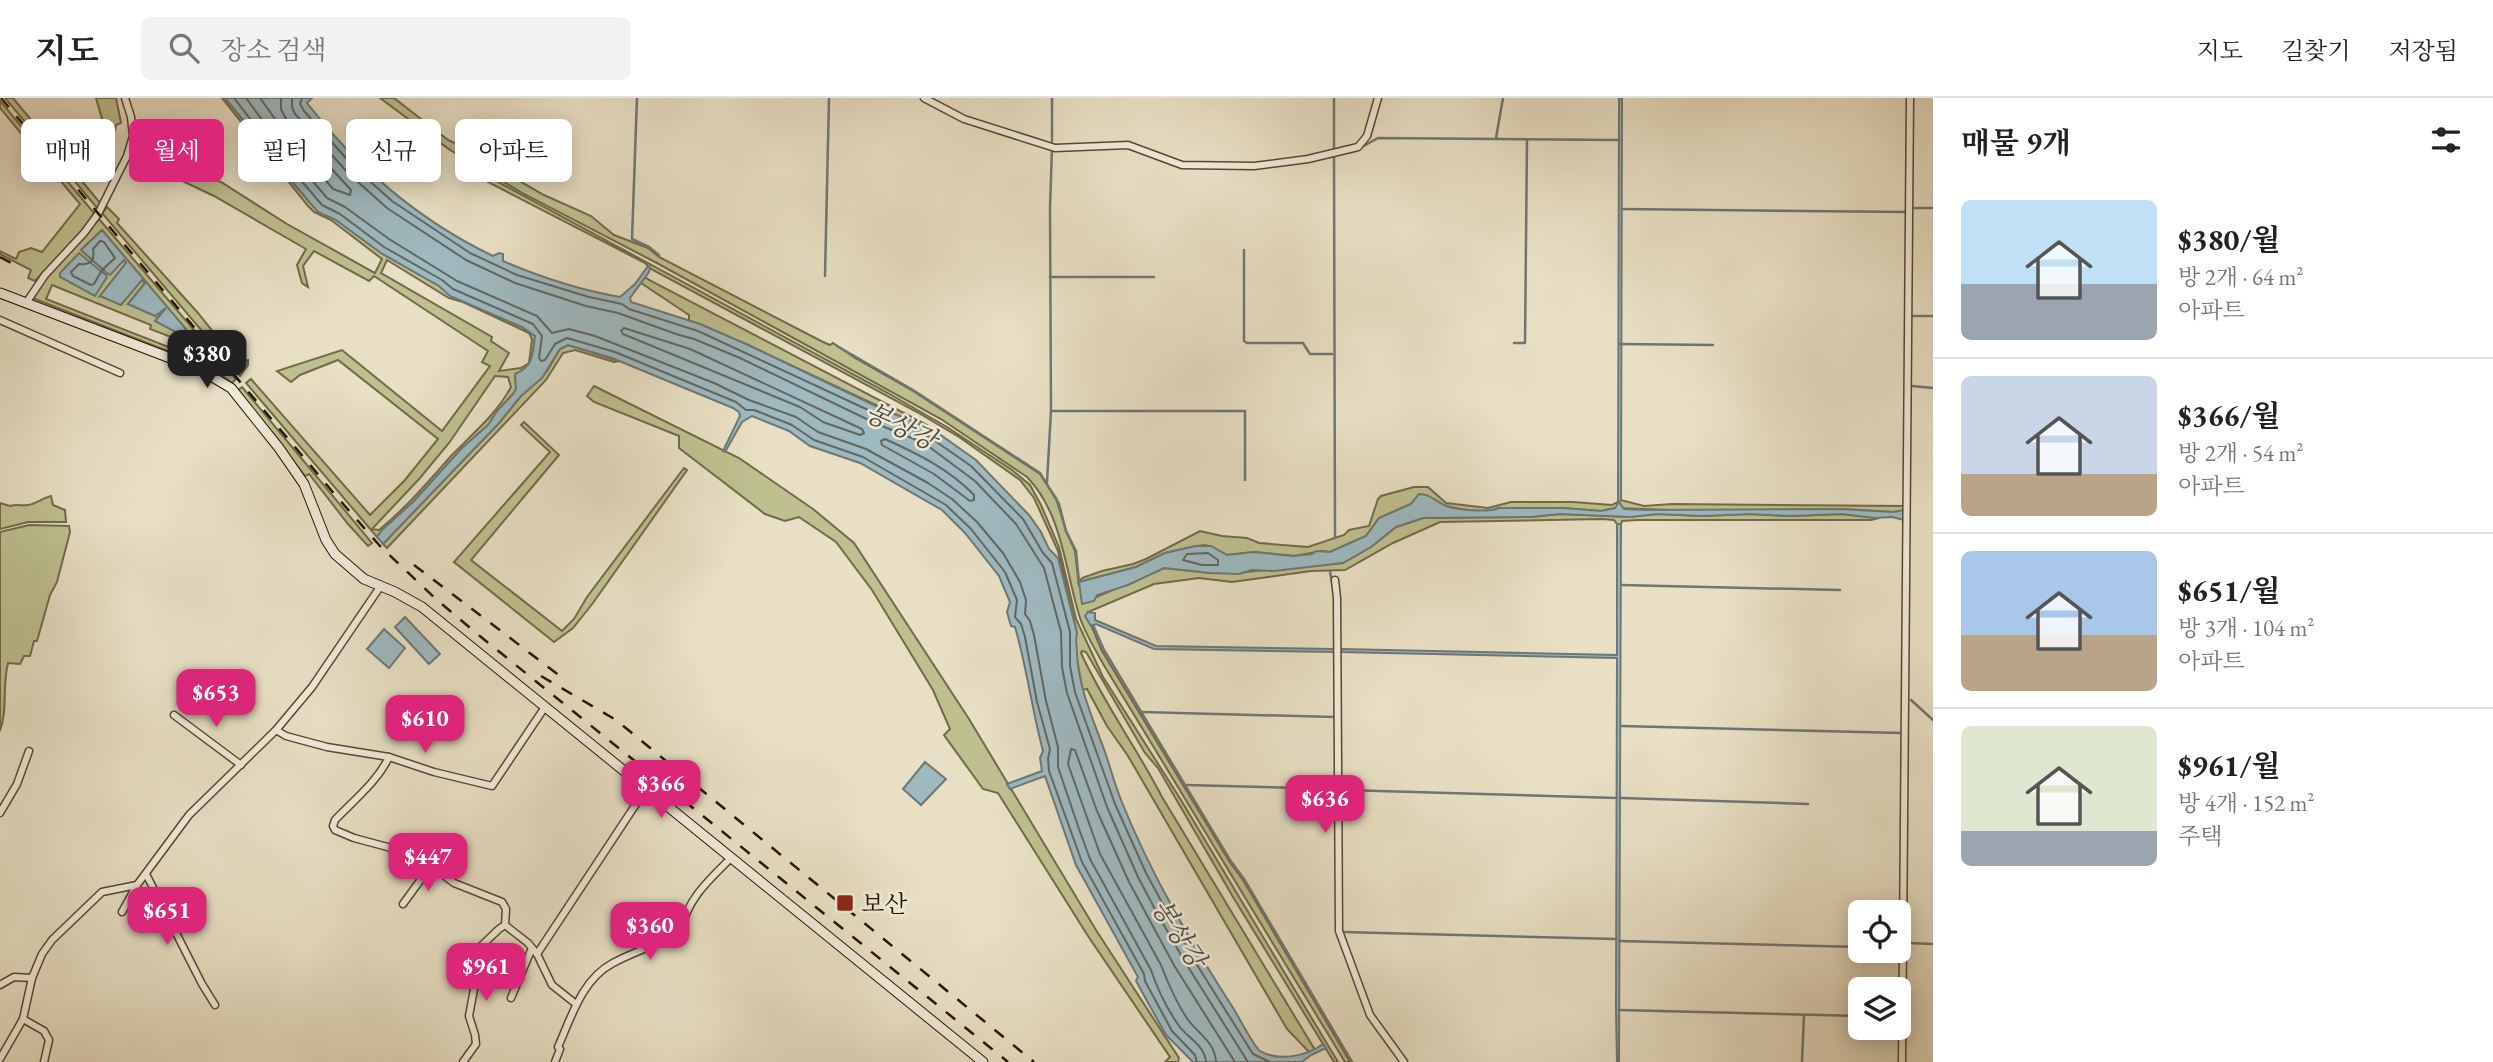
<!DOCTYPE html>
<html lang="ko">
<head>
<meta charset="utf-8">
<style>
  :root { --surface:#fff; --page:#f2f2f2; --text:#222; --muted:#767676; --line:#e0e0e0; --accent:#db2777 }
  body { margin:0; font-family:"EB Garamond","Noto Serif KR",serif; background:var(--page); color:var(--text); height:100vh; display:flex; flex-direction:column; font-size:26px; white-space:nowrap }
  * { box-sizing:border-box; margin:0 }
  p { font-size:23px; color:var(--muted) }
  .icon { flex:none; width:38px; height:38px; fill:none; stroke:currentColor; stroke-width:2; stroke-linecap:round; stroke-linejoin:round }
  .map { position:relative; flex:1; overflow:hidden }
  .details { display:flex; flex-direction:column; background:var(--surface); width:560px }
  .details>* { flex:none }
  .top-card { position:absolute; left:21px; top:21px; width:665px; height:63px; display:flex; gap:14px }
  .fabs { position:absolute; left:1848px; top:802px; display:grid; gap:14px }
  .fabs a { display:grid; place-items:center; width:63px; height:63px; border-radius:10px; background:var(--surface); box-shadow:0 4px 18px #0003; font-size:35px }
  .price { position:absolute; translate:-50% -60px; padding:0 16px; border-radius:14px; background:var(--accent); color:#fff; font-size:23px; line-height:46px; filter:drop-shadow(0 2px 4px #0008) }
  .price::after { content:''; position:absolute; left:50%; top:42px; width:21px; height:16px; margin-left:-10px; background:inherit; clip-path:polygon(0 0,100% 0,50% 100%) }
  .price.on { background:#222; color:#fff }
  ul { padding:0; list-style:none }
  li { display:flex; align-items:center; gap:21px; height:175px; padding:0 28px }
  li+li { border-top:2px solid var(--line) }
  li span { display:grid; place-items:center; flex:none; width:196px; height:140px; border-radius:10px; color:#555 }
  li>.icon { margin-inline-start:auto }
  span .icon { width:84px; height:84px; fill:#fffc; stroke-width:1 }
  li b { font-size:30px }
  h2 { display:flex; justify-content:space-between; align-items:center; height:84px; padding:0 28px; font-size:30px }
  .pill { padding:0 24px; border-radius:10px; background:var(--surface); box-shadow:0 4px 18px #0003; font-size:24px; line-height:63px }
  .pill.on { background:var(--accent); color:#fff }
  header { display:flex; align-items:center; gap:42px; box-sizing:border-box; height:98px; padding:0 35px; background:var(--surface); border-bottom:2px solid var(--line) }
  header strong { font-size:33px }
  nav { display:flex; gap:38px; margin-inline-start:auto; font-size:24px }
  .search { width:490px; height:63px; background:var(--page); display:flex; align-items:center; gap:18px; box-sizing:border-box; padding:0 24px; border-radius:10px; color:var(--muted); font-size:26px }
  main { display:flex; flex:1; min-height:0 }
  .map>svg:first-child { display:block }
  .green { fill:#bec08f; stroke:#726a48; stroke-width:2; fill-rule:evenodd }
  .water { fill:#9eb9c0; stroke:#6e7774; stroke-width:2 }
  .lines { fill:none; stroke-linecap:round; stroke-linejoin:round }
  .shore { stroke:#626760; stroke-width:2 }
  .stream { stroke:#6e7774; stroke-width:2.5 }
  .minor-casing { stroke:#564832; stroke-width:9 }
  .secondary-casing { stroke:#251501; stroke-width:11 }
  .minor { stroke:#f0ead9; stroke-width:6 }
  .secondary { stroke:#f0ead9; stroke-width:9 }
  .rail { stroke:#251501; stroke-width:2.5; stroke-dasharray:12 12; stroke-linecap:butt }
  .poi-dot { fill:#8f2418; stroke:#f0ead9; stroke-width:2.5 }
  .labels { text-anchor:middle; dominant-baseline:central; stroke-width:5; stroke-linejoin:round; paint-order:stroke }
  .poi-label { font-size:24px; fill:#251501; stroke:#f0ead9; text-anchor:start }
  .water-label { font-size:26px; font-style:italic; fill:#4f4e44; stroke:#f0ead9 }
</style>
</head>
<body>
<header>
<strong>지도</strong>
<div class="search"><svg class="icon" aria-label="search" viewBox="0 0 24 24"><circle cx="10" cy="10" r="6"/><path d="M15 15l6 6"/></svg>장소 검색</div>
<nav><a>지도</a><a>길찾기</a><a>저장됨</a></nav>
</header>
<main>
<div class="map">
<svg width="1933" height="964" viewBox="0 0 1933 964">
  <rect width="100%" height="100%" fill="#e8dfc4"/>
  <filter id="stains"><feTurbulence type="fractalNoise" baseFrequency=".00286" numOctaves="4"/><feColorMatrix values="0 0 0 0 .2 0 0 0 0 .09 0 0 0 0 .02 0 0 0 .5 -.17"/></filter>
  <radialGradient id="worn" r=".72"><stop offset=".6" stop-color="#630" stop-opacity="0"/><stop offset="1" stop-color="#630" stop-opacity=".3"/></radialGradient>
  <g class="green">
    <path d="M5 0H13L101 106 98 111Z"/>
    <path d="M96 0H116L121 25 116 27 108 61 102 76H96L107 38Z"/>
    <path d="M222 0H225L310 105 336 122 381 155 439 188 450 197 522 229 535 238C532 258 535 268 515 276L516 290 514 295 497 313 488 327 462 350 414 403 377 439 246 285 251 281 370 417 405 382 438 341 338 262 300 277 291 284 277 273 342 252 442 333 490 268 482 264 488 253 374 178 369 183 314 153 303 168 308 189 302 185 297 167 306 151 214 98 174 79 180 69 221 84 287 126 375 175 382 161 331 122 314 114 308 108ZM387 162 449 200 463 204 529 235 532 241 529 265 521 270 499 273 509 255 491 243 492 239 381 175ZM495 278 508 279 511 289C496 317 473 335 451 358 428 384 406 410 379 432L372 431 420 380 449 345Z"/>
    <path d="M380 0H394L448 42 479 57 490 66 544 97 591 118 614 137 648 150 659 159 823 244 830 247 833 245 855 260 913 293 1040 376 1056 400 1066 433 1075 453 1079 488 1094 500 1164 470 1210 475H1234L1343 465 1371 449 1396 429 1423 420 1531 419 1560 416 1630 419 1657 416 1703 418 1749 416 1791 418 1842 416 1879 420 1871 422H1637L1622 423 1621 426H1617L1614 422 1602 421 1440 424 1393 445 1345 472 1311 473 1232 484 1199 480 1154 486 1088 514 1091 527 1102 553 1229 763 1243 782 1350 964H1345L1105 569C1096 553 1086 537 1080 520 1065 473 1063 416 1027 379L941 321 655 164 524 96 450 52Z"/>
    <path d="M0 3 94 115 83 132 35 183 28 180 31 172 0 156V153L16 161 19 154 31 150 42 154 80 106 0 10Z"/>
    <path d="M489 79 888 295 947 329 1012 372 1030 387 1041 407 1059 449 1076 521 1103 579 1181 702 1338 964H1334L1233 799 1158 670 1145 655 1086 554 1082 553 1081 555C1104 606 1137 650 1162 699L1315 952 1310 955 1287 931 1128 658 1107 628 1087 591 1082 592C1081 574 1072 553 1077 535L1058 453 1034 400 1020 382 959 339 917 314 651 171 645 165 488 84Z"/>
    <path d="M107 109 119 121 117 125 198 215 238 265 248 262V267L240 278 102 115Z"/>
    <path d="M99 121 236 281 232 285 213 271 35 201 34 199 50 174ZM102 132 186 232 157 220 166 210 128 206 145 185 142 182 100 198 126 165 124 162 110 176 107 174 104 177 61 178 103 175 105 173 81 152ZM52 187 151 227 150 231 179 242 176 252 46 201Z"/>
    <path d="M645 179 649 182 927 327 925 329 910 323 746 246 689 223V217L641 185Z"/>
    <path d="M568 247 619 263 614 264 575 252 563 255 546 282 387 450 383 446 499 325 521 298 547 273 560 251Z"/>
    <path d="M594 288 739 360 813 411 854 445 969 621 1096 832 1179 960 1178 964H1165L1170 959 1088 838 998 695 983 691 944 637 950 631 933 592 872 492 836 444 799 419 785 423 765 416 679 350V338L594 304 587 298Z"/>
    <path d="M242 289 372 445 368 448 348 426 309 376 305 378 240 296 238 292Z"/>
    <path d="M524 324 559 357 471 462 562 533 574 521 587 499 684 370 687 372 593 505 573 530 554 544 454 464 550 354 521 327Z"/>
    <path d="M1414 389H1428L1446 405 1488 410 1511 404H1573L1612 407 1621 402 1644 408 1672 406 1905 408V412L1893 414 1840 411 1700 413 1615 410 1601 413 1563 410H1499C1477 419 1438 406 1417 399L1411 406 1379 420 1366 438 1330 454 1322 453 1294 458 1254 454 1227 457 1206 447 1196 448 1165 455 1136 469 1079 484 1082 480 1102 473 1133 466 1146 461 1200 433 1222 438 1247 440 1259 445 1308 449 1344 437 1349 432 1369 428 1378 401 1381 398Z"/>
    <path d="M51 398 53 407 65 412 66 424H28L0 431V405L10 408C16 406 22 408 28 407 35 406 43 400 51 398Z"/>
    <path d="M29 427 69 428 70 434 57 484 50 497 37 543H34L30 558H24L20 566 8 565C2 588 8 611 0 633V434Z"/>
  </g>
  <g class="water">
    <path d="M225 0H312L307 5C356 69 420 123 493 158L499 155 503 156V163C540 179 580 192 620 199L635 186 648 168 650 169 649 174 630 200 631 204 700 226 746 246 884 312 932 331 976 362 1029 417 1041 434 1049 451 1058 460 1077 535C1075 542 1077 548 1077 556 1079 592 1094 623 1106 657 1111 672 1115 687 1121 702 1151 777 1192 846 1235 913 1239 920 1255 950 1260 953 1279 964 1307 958 1323 946L1326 950 1311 957 1302 964H1193L1166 937 1136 883 1138 879 1076 767 1045 678 1010 691 1007 686 1042 673 1040 660 1043 653C1032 612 1027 570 1015 529L1011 528 1007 514 1010 504 999 478 965 435 942 412 860 365 810 348 789 333 752 318 742 324 725 354 723 353 740 318 739 314 733 310 612 260 568 247 560 251 542 280 521 298 499 325 383 446 377 439 381 433 414 403 462 350 488 327 497 313 514 295 516 290 515 276C533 269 533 256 535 238L522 229 450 198 439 188 381 155 336 122 318 114 257 43 253 34Z"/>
    <path d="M1619 0H1622L1621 402 1619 404 1624 411 1645 412 1840 411 1893 414 1905 412 1904 422 1892 419 1874 420 1842 416 1791 418 1749 416 1703 418 1657 416 1630 419 1560 416 1531 419 1423 420 1396 429 1371 449 1343 465 1274 473 1252 472 1239 476 1210 475 1164 470 1128 487 1097 497 1094 503 1082 506 1079 484 1136 469 1165 455 1196 448H1211L1227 457 1254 454 1293 458 1312 456 1316 453 1330 454 1366 438 1379 420 1411 406 1419 396C1430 396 1434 402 1444 407 1455 412 1488 415 1499 410H1563L1601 413 1615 410 1618 405Z"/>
    <path d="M102 132 186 231 181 237 155 223 166 210 155 218 128 206 145 185 142 182 121 207 100 198 126 165 124 162 110 177 107 175 105 176 107 179 95 198 60 179V175L79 155 103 175 105 173 81 152Z"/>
    <path d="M1617 426H1621L1619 964H1617L1616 912 1617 560 1340 554 1341 551 1617 557Z"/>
    <path d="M1088 514 1095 515V522L1156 548 1334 551 1335 554 1154 551 1096 526 1091 528 1085 518Z"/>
    <path d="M405 519 440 556 429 566 395 529Z"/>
    <path d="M384 531 405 550 389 570 367 551Z"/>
    <path d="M925 664 946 681 921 707 903 691Z"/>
  </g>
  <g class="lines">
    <g class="shore">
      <path d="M234 0 264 39 322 107 340 116 384 149 442 182 453 191 533 226 542 238 539 260 541 263 545 262 555 246 567 240 615 254 736 304 746 312H754L792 327 814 342 863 359 946 407 971 431 1005 474 1017 502 1015 519 1021 526 1025 539 1037 604 1050 651 1048 661 1049 673 1082 764 1144 876 1145 883 1172 933 1195 957 1197 964"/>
      <path d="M246 0 271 34 327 100 345 109 389 141 457 183 537 218 552 235 569 231 595 238 714 285 749 302 796 319 818 334 866 351 928 385 952 401 977 424 1003 455 1020 484 1026 502 1025 516 1030 523 1034 537 1046 603 1058 649V669L1079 731 1090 761 1151 872C1157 890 1168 912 1179 928 1188 940 1205 948 1206 964"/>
      <path d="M260 0 280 28 333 91 350 97 351 92 286 21 281 11V0"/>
      <path d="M292 0V9L295 16 348 75 387 110 466 162 515 185 586 208 618 215 676 236 694 241 740 260 877 326 924 345 975 383 1016 426 1044 470 1061 534 1062 569 1067 595 1107 709 1138 779 1157 815 1185 864 1248 964"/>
      <path d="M302 0 300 6 304 13 354 69 392 103 470 155 517 177 589 199 622 206 629 211 698 233 881 318 928 338 971 368 1023 421 1043 455 1052 465 1070 534V568L1075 594 1115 706 1146 775 1165 810 1192 859 1253 956 1270 964"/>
      <path d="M100 143 104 144 115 160 102 172 94 186 91 187 73 178 71 174 79 166C91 167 95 163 93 151Z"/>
      <path d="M624 230 690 251 862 331 864 335 860 337 823 324 800 309 623 236 621 233Z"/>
      <path d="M885 341C918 356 949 371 974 397V402L970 403 934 376 882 347 881 343Z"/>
      <path d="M1208 455 1218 462V467H1202L1183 462 1187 456Z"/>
      <path d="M1216 964C1215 945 1200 937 1189 923 1177 907 1168 885 1161 867L1100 756 1068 666 1071 651 1075 652 1097 713 1129 784 1175 869 1235 964"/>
    </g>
    <g class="stream">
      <path d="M637 0 632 141 649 149 659 157"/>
      <path d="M1052 0V43"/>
      <path d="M1334 0V51"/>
      <path d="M1496 40 1503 0"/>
      <path d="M1360 50 1378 40 1619 42"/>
      <path d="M1334 58 1335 440"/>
      <path d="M1913 110H1933"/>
      <path d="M1622 111 1906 114"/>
      <path d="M1244 152V243L1247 245H1303L1310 256H1332"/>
      <path d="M825 178 829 0"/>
      <path d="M1050 179H1154"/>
      <path d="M1912 218H1933"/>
      <path d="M1514 245H1525L1527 42"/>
      <path d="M1620 246 1713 247"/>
      <path d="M837 248 913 292 1040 375 1059 406 1066 433 1076 453 1079 484"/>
      <path d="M1912 288 1933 290"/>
      <path d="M1051 313H1245V382"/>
      <path d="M1047 384 1051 313 1050 109 1052 50"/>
      <path d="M1330 474 1333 489"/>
      <path d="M1621 487 1840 492"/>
      <path d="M1093 527 1104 552 1230 762 1244 781 1352 964"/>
      <path d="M1911 602 1933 622"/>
      <path d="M1141 614 1334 619"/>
      <path d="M1621 628 1902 635"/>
      <path d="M1187 687 1334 691"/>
      <path d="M1344 692 1617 700"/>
      <path d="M1621 700 1808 706"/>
      <path d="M1343 834 1616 841"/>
      <path d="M1619 843 1860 849"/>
      <path d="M1908 845 1933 846"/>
      <path d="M1619 912 1860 918"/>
      <path d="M1802 964 1804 917"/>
    </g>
    <defs>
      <g id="minor">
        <path d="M924 0 964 21 1055 50 1128 47 1182 67 1254 68 1308 61 1358 49 1367 38 1378 0"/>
        <path d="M26 205 45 177 84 135 98 116 127 58 133 38 131 19 125 0"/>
        <path d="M0 222 120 275"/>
        <path d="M1335 482 1337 500 1339 833 1370 917 1404 964"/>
        <path d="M174 617 241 667"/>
        <path d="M276 632 286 638 327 649 389 659 434 674 492 688 545 609"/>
        <path d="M389 659C377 684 354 702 335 722L333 728 335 732 354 740 395 751 421 760 454 785 502 804 506 811 505 827 528 845 537 856 552 887 576 906"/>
        <path d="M0 715 17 686 29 653"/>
        <path d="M146 776 202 886 215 907"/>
        <path d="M403 806 430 769"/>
        <path d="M122 814 137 787 189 717 276 632 312 589 380 489"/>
        <path d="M537 856 646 691"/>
        <path d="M0 887 14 879 32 880"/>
        <path d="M511 900 532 850"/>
        <path d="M23 921 44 933 49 942 44 964"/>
        <path d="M0 961 23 921 32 880 42 856 52 842 102 794 137 787"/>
        <path d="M463 964 476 946 475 937 469 918 477 875 476 853 499 831 505 827"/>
        <path d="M555 964 560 951 558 949C571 920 582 881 613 865 635 853 659 847 681 832 688 800 709 782 731 760"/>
        <path d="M1902 964 1910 0"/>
      </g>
      <path id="secondary" d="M0 195 199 271 231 290 279 350 304 386 326 442 335 456 364 481 395 494 422 509 983 964"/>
    </defs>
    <use href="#minor" class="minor-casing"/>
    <use href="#secondary" class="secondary-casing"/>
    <use href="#minor" class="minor"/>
    <use href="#secondary" class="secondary"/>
    <g class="rail">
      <path d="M1 0 337 399 380 448 437 502 481 539 1008 964"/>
      <path d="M0 159 21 170"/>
      <path d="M414 467 564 581"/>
      <path d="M541 578 616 622 1034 964"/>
    </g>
  </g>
  <rect class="poi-dot" x="836" y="796" width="18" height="18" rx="3.5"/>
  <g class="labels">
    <g class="poi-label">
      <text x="861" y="805">보산</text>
    </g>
    <g class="water-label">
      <text transform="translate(901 328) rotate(25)">봉상강</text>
      <text transform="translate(1179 835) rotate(57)">봉상강</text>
    </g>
  </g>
  <rect width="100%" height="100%" filter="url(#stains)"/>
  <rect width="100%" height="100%" fill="url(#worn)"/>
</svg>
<div class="fabs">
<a><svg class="icon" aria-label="locate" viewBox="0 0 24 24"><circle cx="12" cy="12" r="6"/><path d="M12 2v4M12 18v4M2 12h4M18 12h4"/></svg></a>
<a><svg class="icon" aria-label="layers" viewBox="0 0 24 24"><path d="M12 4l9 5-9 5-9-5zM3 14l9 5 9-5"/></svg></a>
</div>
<b class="price on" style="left:207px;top:292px">$380</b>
<b class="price" style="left:216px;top:631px">$653</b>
<b class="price" style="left:425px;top:657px">$610</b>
<b class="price" style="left:661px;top:722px">$366</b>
<b class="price" style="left:1325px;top:737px">$636</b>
<b class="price" style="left:428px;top:795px">$447</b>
<b class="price" style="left:167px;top:849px">$651</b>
<b class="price" style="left:650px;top:864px">$360</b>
<b class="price" style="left:486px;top:905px">$961</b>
<div class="top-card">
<a class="pill">매매</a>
<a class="pill on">월세</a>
<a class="pill">필터</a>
<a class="pill">신규</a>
<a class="pill">아파트</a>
</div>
</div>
<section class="details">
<h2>매물 9개<svg class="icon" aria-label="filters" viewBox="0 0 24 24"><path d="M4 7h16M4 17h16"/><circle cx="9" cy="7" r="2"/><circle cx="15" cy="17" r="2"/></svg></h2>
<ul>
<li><span style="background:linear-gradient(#bfe0f5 60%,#9aa5b1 0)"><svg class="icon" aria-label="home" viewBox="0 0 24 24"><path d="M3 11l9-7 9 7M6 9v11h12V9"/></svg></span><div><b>$380/월</b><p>방 2개 · 64 m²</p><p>아파트</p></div></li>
<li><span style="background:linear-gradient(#c9d6e8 70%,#b9a48a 0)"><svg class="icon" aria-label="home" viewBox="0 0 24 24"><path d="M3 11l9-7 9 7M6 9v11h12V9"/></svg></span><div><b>$366/월</b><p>방 2개 · 54 m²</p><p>아파트</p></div></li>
<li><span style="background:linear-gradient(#a9c7e8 60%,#b9a48a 0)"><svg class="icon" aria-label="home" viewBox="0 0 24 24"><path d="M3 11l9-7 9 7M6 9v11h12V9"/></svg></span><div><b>$651/월</b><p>방 3개 · 104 m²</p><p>아파트</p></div></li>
<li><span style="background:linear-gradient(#dfe7d0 75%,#9aa5b1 0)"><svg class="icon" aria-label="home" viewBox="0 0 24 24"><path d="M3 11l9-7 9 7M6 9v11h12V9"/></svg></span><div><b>$961/월</b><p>방 4개 · 152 m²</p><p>주택</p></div></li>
</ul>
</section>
</main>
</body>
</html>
